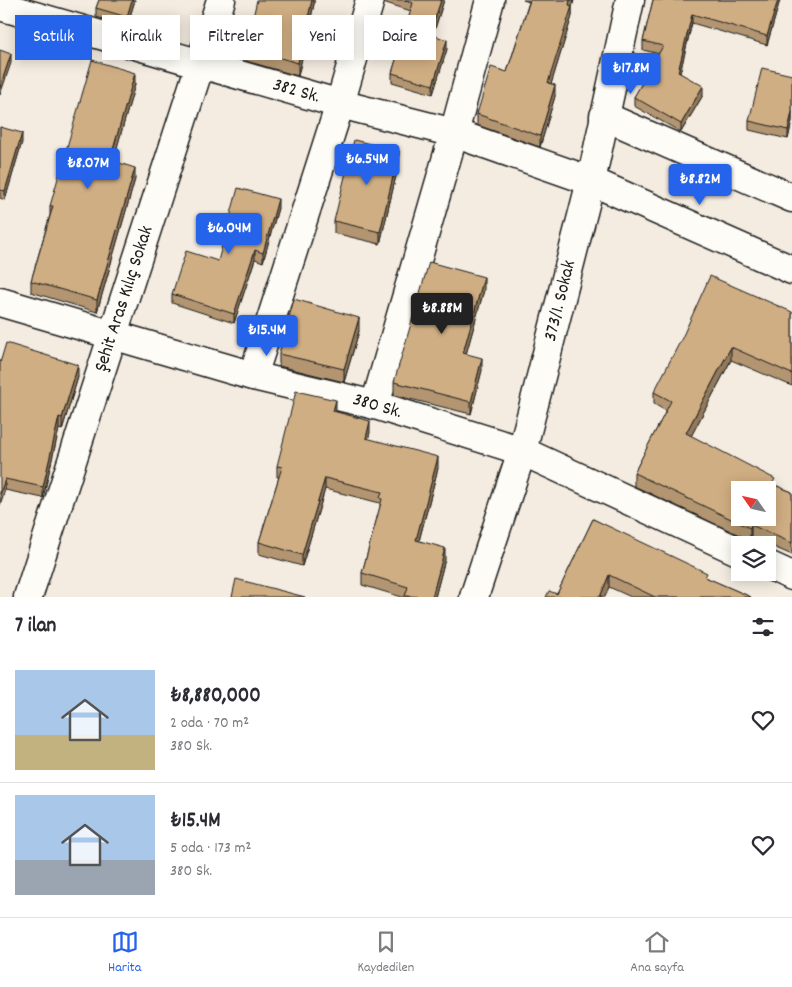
<!DOCTYPE html>
<html lang="tr">
<head>
<meta charset="utf-8">
<style>
  :root { --surface:#fff; --page:#f2f2f3; --text:#2b2b33; --muted:#7c7c81; --line:#e1e1e2; --accent:#2563eb }
  body { margin:0; font-family:Dekko,sans-serif; background:var(--page); color:var(--text); height:100vh; display:flex; flex-direction:column; font-size:19px; white-space:nowrap }
  * { box-sizing:border-box; margin:0 }
  p { font-size:16px; color:var(--muted) }
  .icon { flex:none; width:28px; height:28px; fill:none; stroke:currentColor; stroke-width:2; stroke-linecap:round; stroke-linejoin:round }
  .map { position:relative; height:597px; overflow:hidden }
  .details { display:flex; flex-direction:column; background:var(--surface); flex:1 }
  .details>* { flex:none }
  .banner { position:absolute; left:15px; top:15px; width:500px; height:45px; display:flex; gap:10px }
  .needle { width:32px; rotate:304deg }
  .tools { position:absolute; left:731px; top:481px; display:grid; gap:10px }
  .tools a { display:grid; place-items:center; width:45px; height:45px; border-radius:0px; background:var(--surface); box-shadow:0 2px 12px #0003; font-size:25px }
  .price { position:absolute; translate:-50% -42px; padding:0 11px; border-radius:5px; background:var(--accent); color:#fff; font-size:16px; line-height:32px; filter:drop-shadow(0 1px 2px #0008) }
  .price::after { content:''; position:absolute; left:50%; top:30px; width:15px; height:11px; margin-left:-8px; background:inherit; clip-path:polygon(0 0,100% 0,50% 100%) }
  .price.active { background:#222; color:#fff }
  ul { padding:0; list-style:none }
  li { display:flex; align-items:center; gap:15px; height:125px; padding:0 15px }
  li+li { border-top:1px solid var(--line) }
  li span { display:grid; place-items:center; flex:none; width:140px; height:100px; border-radius:0px; color:#555 }
  li>.icon { margin-inline-start:auto }
  span .icon { width:60px; height:60px; fill:#fffc; stroke-width:1 }
  li b { font-size:21px }
  h2 { display:flex; justify-content:space-between; align-items:center; height:60px; padding:0 15px; font-size:21px }
  .tag { padding:0 18px; border-radius:0px; background:var(--surface); box-shadow:0 2px 12px #0003; font-size:18px; line-height:45px }
  .tag.active { background:var(--accent); color:#fff }
  .tabs { display:flex; justify-content:space-around; align-items:center; height:70px; border-top:1px solid var(--line); background:var(--surface); font-size:14px; color:var(--muted) }
  .tabs a { display:grid; justify-items:center; gap:2px }
  .tabs .active { color:var(--accent) }
  .map>svg:first-child { display:block }
  .lines { fill:none; stroke-linecap:round; stroke-linejoin:round }
  .minor-casing { stroke:#1c1c1c; stroke-width:31 }
  .minor { stroke:#fdfcf7; stroke-width:28 }
  .wall { fill:#b39671; stroke:#1c1c1c }
  .shaded-wall { fill:#927a5c; stroke:#1c1c1c }
  .building { fill:#d0ae83; stroke:#1c1c1c; fill-rule:evenodd }
  .labels { text-anchor:middle; dominant-baseline:central; stroke-width:4; stroke-linejoin:round; paint-order:stroke }
  .street-label { font-size:19px; fill:#1c1c1c; stroke:#fdfcf7 }
</style>
</head>
<body>
<div class="map">
<svg width="792" height="597" viewBox="0 0 792 597">
  <rect width="100%" height="100%" fill="#f4ece0"/>
  <filter id="ink" filterUnits="userSpaceOnUse"><feTurbulence type="fractalNoise" baseFrequency=".02" numOctaves="2"/><feDisplacementMap in="SourceGraphic" scale="10" xChannelSelector="R" yChannelSelector="G"/><feConvolveMatrix kernelMatrix="1 2 1 2 8 2 1 2 1" color-interpolation-filters="sRGB"/></filter>
  <g filter="url(#ink)">
    <g class="lines">
      <defs>
        <g id="minor">
          <path d="M0 6 340 104 454 133 591 181 792 270"/>
          <path d="M604 116 792 198"/>
          <path d="M0 302 253 376 375 405 522 451 740 552"/>
          <path d="M253 376 340 104 370 0"/>
          <path d="M375 405 454 133 490 0"/>
          <path d="M768 565 792 576"/>
          <path d="M28 597 221 0"/>
          <path d="M474 597 522 451 591 181 630 0"/>
        </g>
      </defs>
      <use href="#minor" class="minor-casing"/>
      <use href="#minor" class="minor"/>
    </g>
    <g class="wall">
      <path d="M99 0H135L127 26 96 17V8Z"/>
      <path d="M314 0V4L298 76 246 61V48Z"/>
      <path d="M386 0H444L433 35 447 49 433 94 392 82V73L411 11 386 3Z"/>
      <path d="M523 0H574L572 7V16L551 84 555 96 540 147 477 125V114L507 72 529 2Z"/>
      <path d="M653 0H780L767 45 692 23 680 73 703 95 681 132 634 106V97L659 54 643 50V41Z"/>
      <path d="M792 75V121L788 139 749 130V121Z"/>
      <path d="M135 84 113 161 135 179 97 312 31 292V281L50 215V206Z"/>
      <path d="M0 127 22 142 5 200 0 198Z"/>
      <path d="M399 163 380 244 334 233V221Z"/>
      <path d="M278 208 263 262 255 259 234 323 172 303V294L218 261Z"/>
      <path d="M484 290 466 354 482 370 471 414 394 395V382Z"/>
      <path d="M792 312V386L731 360 691 436 775 485 792 492V555L751 537 750 540 634 486V473L666 411 654 404V392Z"/>
      <path d="M359 331 344 382 279 366V354Z"/>
      <path d="M0 363 78 377 62 430 59 429 43 498 5 490Z"/>
      <path d="M370 432 368 439 438 468 419 541 445 559 435 597H402L362 585V573L380 507V503L325 489 302 566 259 554V542L279 477H277V466Z"/>
      <path d="M593 519 707 578 751 597H631L609 587 557 594Z"/>
    </g>
    <g class="shaded-wall">
      <path d="M132 0H135L127 26V17Z"/>
      <path d="M312 0H314V4L298 76V63Z"/>
      <path d="M441 0H444L430 43V34Z"/>
      <path d="M570 0H574L572 7V16L548 94V83Z"/>
      <path d="M778 0H780L767 45V36Z"/>
      <path d="M692 14V23L678 81V72Z"/>
      <path d="M447 40V49L433 94V85Z"/>
      <path d="M11 54V63L0 95V87Z"/>
      <path d="M135 73V84L110 172V160Z"/>
      <path d="M555 85V96L540 147V136Z"/>
      <path d="M703 86V95L681 132V124Z"/>
      <path d="M792 112V121L788 139V130Z"/>
      <path d="M22 133V142L5 200V191Z"/>
      <path d="M399 151V163L380 244V232Z"/>
      <path d="M135 168V179L97 312V300Z"/>
      <path d="M278 199V208L263 262V253Z"/>
      <path d="M255 250V259L234 323V314Z"/>
      <path d="M484 277V290L463 365V353Z"/>
      <path d="M359 318V331L344 382V369Z"/>
      <path d="M731 347V360L686 446V433Z"/>
      <path d="M482 358V370L471 414V402Z"/>
      <path d="M78 365V377L62 430V418Z"/>
      <path d="M336 400V412L333 411Z"/>
      <path d="M59 417V429L43 498V487Z"/>
      <path d="M370 421V432L366 449V438Z"/>
      <path d="M438 457V468L416 552V540Z"/>
      <path d="M325 478V489L302 566V555Z"/>
      <path d="M5 479V490L0 505V494Z"/>
      <path d="M751 525V537L750 540V528Z"/>
      <path d="M445 548V559L435 597H432Z"/>
      <path d="M609 575V587L605 597H600Z"/>
    </g>
    <g class="building">
      <path d="M99 0H132L127 17 96 8Z"/>
      <path d="M257 0H312L298 63 246 48Z"/>
      <path d="M405 0H441L430 34 447 40 433 85 392 73 413 3Z"/>
      <path d="M530 0H570L569 5 572 6 548 83 555 85 540 136 477 114 491 67 507 72Z"/>
      <path d="M653 0H778L767 36 692 14 678 72 703 86 681 124 634 97 663 46 643 41Z"/>
      <path d="M0 50 11 54 0 87Z"/>
      <path d="M92 60 135 73 110 160 135 168 97 300 31 281 53 206H50Z"/>
      <path d="M762 68 792 75V112L788 130 749 121Z"/>
      <path d="M0 127 22 133 5 191 0 190Z"/>
      <path d="M354 140 399 151 380 232 334 221Z"/>
      <path d="M238 188 278 199 263 253 255 250 234 314 172 294 186 251 218 261Z"/>
      <path d="M429 262 484 277 463 353 482 358 471 402 394 382Z"/>
      <path d="M710 276 792 312V374L731 347 686 433 775 479 772 484 792 492V543L751 525 750 528 634 473 671 401 654 392 682 338ZM740 490H768V518H740Z"/>
      <path d="M294 299 359 318 344 369 279 354Z"/>
      <path d="M6 343 78 365 62 418 59 417 43 487 5 479 0 494V363Z"/>
      <path d="M296 391 336 400 333 411 370 421 366 438 438 457 416 540 445 548 432 597 405 596 408 587 362 573 382 499 380 498 382 492 325 478 302 555 259 542 282 467 277 466Z"/>
      <path d="M593 519 707 573 705 577 751 597H655L609 575 600 597H546L549 591 557 594Z"/>
      <path d="M236 579 305 597H232Z"/>
    </g>
  </g>
  <g class="labels">
    <g class="street-label">
      <text transform="translate(296 92) rotate(16)">382 Sk.</text>
      <text transform="translate(125 299) rotate(-72)">Şehit Aras Kılıç Sokak</text>
      <text transform="translate(561 301) rotate(-76)">373/1. Sokak</text>
      <text transform="translate(377 407) rotate(16)">380 Sk.</text>
    </g>
  </g>
</svg>
<div class="tools">
<a><svg class="needle" viewBox="-14 -14 28 28"><path d="M0-13l5 13h-10z" fill="#e53935"/><path d="M0 13l5-13h-10z" fill="#7c7c81"/></svg></a>
<a><svg class="icon" aria-label="layers" viewBox="0 0 24 24"><path d="M12 4l9 5-9 5-9-5zM3 14l9 5 9-5"/></svg></a>
</div>
<b class="price" style="left:631px;top:95px">₺17.8M</b>
<b class="price" style="left:367px;top:186px">₺6.54M</b>
<b class="price" style="left:88px;top:190px">₺8.07M</b>
<b class="price" style="left:700px;top:206px">₺8.82M</b>
<b class="price" style="left:229px;top:255px">₺6.04M</b>
<b class="price active" style="left:442px;top:335px">₺8.88M</b>
<b class="price" style="left:267px;top:357px">₺15.4M</b>
<div class="banner">
<a class="tag active">Satılık</a>
<a class="tag">Kiralık</a>
<a class="tag">Filtreler</a>
<a class="tag">Yeni</a>
<a class="tag">Daire</a>
</div>
</div>
<section class="details">
<h2>7 ilan<svg class="icon" aria-label="filters" viewBox="0 0 24 24"><path d="M4 7h16M4 17h16"/><circle cx="9" cy="7" r="2"/><circle cx="15" cy="17" r="2"/></svg></h2>
<ul>
<li><span style="background:linear-gradient(#a9c7e8 65%,#c2b280 0)"><svg class="icon" aria-label="home" viewBox="0 0 24 24"><path d="M3 11l9-7 9 7M6 9v11h12V9"/></svg></span><div><b>₺8,880,000</b><p>2 oda · 70 m²</p><p>380 Sk.</p></div><svg class="icon" aria-label="heart" viewBox="0 0 24 24"><path d="M12 20l-8-8c-3-5 5-10 8-4 3-6 11-1 8 4z"/></svg></li>
<li><span style="background:linear-gradient(#a9c7e8 65%,#9aa5b1 0)"><svg class="icon" aria-label="home" viewBox="0 0 24 24"><path d="M3 11l9-7 9 7M6 9v11h12V9"/></svg></span><div><b>₺15.4M</b><p>5 oda · 173 m²</p><p>380 Sk.</p></div><svg class="icon" aria-label="heart" viewBox="0 0 24 24"><path d="M12 20l-8-8c-3-5 5-10 8-4 3-6 11-1 8 4z"/></svg></li>
</ul>
</section>
<nav class="tabs">
<a class="active"><svg class="icon" aria-label="map" viewBox="0 0 24 24"><path d="M3 6l6-2 6 2 6-2v14l-6 2-6-2-6 2zM9 4v14M15 6v14"/></svg>Harita</a>
<a><svg class="icon" aria-label="saved" viewBox="0 0 24 24"><path d="M7 4h10v16l-5-4-5 4z"/></svg>Kaydedilen</a>
<a><svg class="icon" aria-label="home" viewBox="0 0 24 24"><path d="M3 11l9-7 9 7M6 9v11h12V9"/></svg>Ana sayfa</a>
</nav>
</body>
</html>
